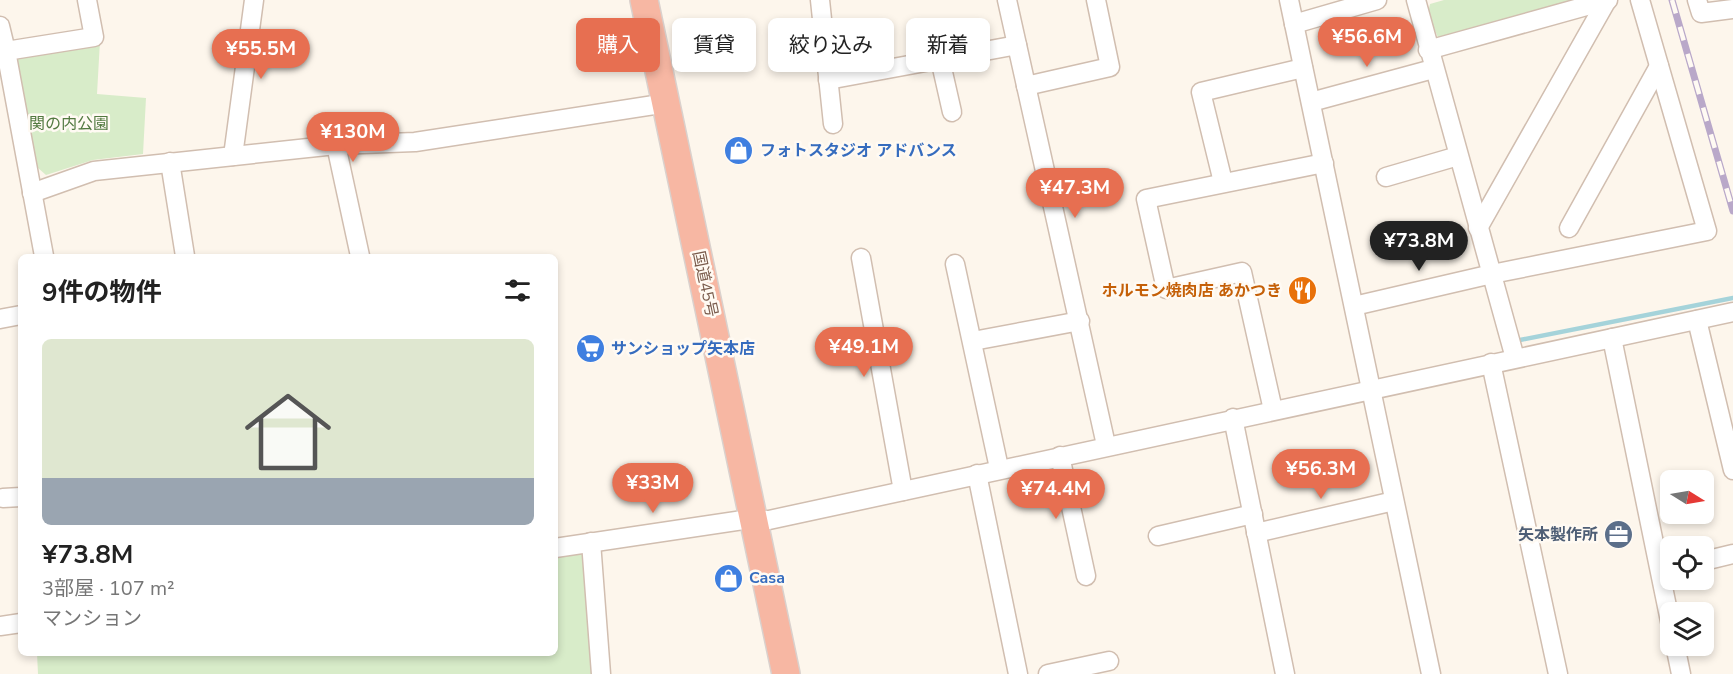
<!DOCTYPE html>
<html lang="ja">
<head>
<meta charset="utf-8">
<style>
  :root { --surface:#fff; --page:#f6f6f6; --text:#222; --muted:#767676; --line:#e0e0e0; --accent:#e76f51 }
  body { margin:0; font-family:"Nunito Sans","Noto Sans JP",sans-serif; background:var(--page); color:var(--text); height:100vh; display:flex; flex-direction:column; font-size:22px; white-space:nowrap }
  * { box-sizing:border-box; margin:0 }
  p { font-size:20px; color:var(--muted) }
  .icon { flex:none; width:33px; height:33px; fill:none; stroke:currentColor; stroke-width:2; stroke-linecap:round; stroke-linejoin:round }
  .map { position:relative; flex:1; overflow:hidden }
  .sheet { position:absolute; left:18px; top:254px; width:540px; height:402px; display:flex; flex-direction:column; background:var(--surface); border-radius:9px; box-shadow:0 3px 9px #0003 }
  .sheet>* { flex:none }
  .top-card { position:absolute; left:576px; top:18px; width:570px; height:54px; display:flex; gap:12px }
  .needle { width:39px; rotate:101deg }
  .controls { position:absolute; left:1660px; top:470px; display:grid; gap:12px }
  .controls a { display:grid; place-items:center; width:54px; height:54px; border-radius:9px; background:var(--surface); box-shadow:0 3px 9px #0003; font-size:30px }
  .price { position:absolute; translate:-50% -51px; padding:0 14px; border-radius:21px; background:var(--accent); color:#fff; font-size:20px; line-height:39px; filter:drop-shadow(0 2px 3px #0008) }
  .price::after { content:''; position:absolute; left:50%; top:36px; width:18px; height:14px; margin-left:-9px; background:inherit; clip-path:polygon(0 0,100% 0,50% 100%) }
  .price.active { background:#222; color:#fff }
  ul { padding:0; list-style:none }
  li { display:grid; align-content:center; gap:12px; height:318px; padding:0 24px }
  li+li { border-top:2px solid var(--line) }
  li span { display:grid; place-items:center; height:186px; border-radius:9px; color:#555 }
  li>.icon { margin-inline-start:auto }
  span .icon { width:108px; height:108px; fill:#fffc; stroke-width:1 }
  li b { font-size:26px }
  h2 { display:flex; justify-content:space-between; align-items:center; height:72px; padding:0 24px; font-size:26px }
  .chip { padding:0 21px; border-radius:9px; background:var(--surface); box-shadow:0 3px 9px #0003; font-size:21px; line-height:54px }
  .chip.active { background:var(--accent); color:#fff }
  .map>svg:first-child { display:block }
  .green { fill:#d8ecc9 }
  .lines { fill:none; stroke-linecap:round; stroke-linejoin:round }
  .stream { stroke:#a5d3da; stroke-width:4.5 }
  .minor-casing { stroke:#d1beb0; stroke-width:21 }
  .highway-casing { stroke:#dad1cd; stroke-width:30 }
  .minor { stroke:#fff; stroke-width:18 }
  .highway { stroke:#f7b7a3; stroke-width:27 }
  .rail-casing { stroke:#b9a8c9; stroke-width:7 }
  .rail { stroke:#fffaf3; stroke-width:4.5; stroke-dasharray:14; stroke-linecap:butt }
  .labels { text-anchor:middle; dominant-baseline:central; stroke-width:5; stroke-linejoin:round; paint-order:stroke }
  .park-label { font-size:16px; fill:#537a41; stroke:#fffaf3 }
  .shop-label { font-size:16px; font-weight:bold; fill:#366cbe; stroke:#fffaf3; text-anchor:start }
  .street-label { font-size:16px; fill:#7a5c4d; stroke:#fffaf3 }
  .food-label { font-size:16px; font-weight:bold; fill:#c56008; stroke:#fffaf3; text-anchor:end }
  .service-label { font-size:16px; font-weight:bold; fill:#4e5e75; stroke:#fffaf3; text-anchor:end }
</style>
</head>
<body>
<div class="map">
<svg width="1733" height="674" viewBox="0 0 1733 674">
  <rect width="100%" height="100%" fill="#fdf6ec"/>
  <g class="green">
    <path d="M1444 0H1583L1439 40 1428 13 1430 4Z"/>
    <path d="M100 41 97 94 146 98 143 154 93 160 46 175 37 167 15 65 19 57Z"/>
    <path d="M583 553 594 674H38L37 653 555 652V557Z"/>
  </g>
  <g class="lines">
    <path class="stream" d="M1520 340 1733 298"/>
    <defs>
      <g id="minor">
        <path d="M820 0 833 124"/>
        <path d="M1007 0 1106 445"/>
        <path d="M1289 0 1431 674"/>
        <path d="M1416 0 1515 358"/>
        <path d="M1697 0 1701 13 1733 9"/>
        <path d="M1294 24 1377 0"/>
        <path d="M0 26 6 51 94 37 87 0"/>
        <path d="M1428 50 1608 0"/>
        <path d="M0 52 6 51 44 256"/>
        <path d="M940 59 952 112"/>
        <path d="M828 80 1017 45"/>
        <path d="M1026 86 1110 67 1096 0"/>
        <path d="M1311 102 1433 69"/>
        <path d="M336 145 360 256"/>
        <path d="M233 156 254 0"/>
        <path d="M170 162 185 256"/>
        <path d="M1386 177 1458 156"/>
        <path d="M1223 182 1201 92 1303 68"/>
        <path d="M32 193 94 171 336 145 415 142 667 103"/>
        <path d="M1478 228 1607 0"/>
        <path d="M1569 228 1659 66"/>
        <path d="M861 258 903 491"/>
        <path d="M955 264 999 468"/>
        <path d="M1354 306 1492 274 1707 231 1640 0"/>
        <path d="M0 319 21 315"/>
        <path d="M1697 320 1733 470"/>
        <path d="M1612 338 1671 626"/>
        <path d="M973 341 1080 321"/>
        <path d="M1491 363 1558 674"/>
        <path d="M1273 410 1242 272 1166 289 1146 199 1324 163"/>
        <path d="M1233 418 1285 674"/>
        <path d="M1060 456 1086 576"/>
        <path d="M977 474 1018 674"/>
        <path d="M3 498 21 497"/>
        <path d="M1256 533 1394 501"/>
        <path d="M1158 536 1253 514"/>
        <path d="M591 542 601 674"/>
        <path d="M555 548 743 520H769L1733 312"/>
        <path d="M1704 561 1733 554"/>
        <path d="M0 626 21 623"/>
        <path d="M1675 645 1681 674"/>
        <path d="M1048 674 1109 661"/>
      </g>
      <path id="highway" d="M644 0 786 674"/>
    </defs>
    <use href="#minor" class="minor-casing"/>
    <use href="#highway" class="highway-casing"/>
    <use href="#minor" class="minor"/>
    <use href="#highway" class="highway"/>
    <defs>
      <path id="rail" d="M1672 0 1733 211"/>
    </defs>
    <use href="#rail" class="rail-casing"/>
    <use href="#rail" class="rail"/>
  </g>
  <defs>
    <symbol id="shop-disc" viewBox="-11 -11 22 22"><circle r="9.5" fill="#3f7fe0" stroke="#fffaf3"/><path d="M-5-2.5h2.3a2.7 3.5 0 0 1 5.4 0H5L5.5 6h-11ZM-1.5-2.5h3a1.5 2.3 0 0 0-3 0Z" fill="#fff"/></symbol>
    <symbol id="restaurant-disc" viewBox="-11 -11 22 22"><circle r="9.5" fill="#e8710a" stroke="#fffaf3"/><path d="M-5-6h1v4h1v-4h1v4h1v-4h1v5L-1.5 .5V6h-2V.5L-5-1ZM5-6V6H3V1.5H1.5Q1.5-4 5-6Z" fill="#fff"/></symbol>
    <symbol id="supermarket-disc" viewBox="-11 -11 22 22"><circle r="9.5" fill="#3f7fe0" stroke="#fffaf3"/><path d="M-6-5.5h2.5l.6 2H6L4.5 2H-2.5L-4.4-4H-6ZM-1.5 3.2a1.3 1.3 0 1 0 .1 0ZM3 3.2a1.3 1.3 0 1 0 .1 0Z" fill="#fff"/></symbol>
    <symbol id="office-disc" viewBox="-11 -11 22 22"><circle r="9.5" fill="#5c6f8a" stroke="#fffaf3"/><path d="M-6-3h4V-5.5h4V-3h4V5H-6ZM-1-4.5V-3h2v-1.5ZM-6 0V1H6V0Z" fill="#fff"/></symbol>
  </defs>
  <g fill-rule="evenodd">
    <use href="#shop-disc" x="722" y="134" width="33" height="33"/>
    <use href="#restaurant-disc" x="1286" y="274" width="33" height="33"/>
    <use href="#supermarket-disc" x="574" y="332" width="33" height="33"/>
    <use href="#office-disc" x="1602" y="518" width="33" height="33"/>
    <use href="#shop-disc" x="712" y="562" width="33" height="33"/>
  </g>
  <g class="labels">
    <g class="park-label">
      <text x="69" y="124">関の内公園</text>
    </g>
    <g class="shop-label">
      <text x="760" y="151">フォトスタジオ アドバンス</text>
      <text x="611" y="349">サンショップ矢本店</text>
      <text x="749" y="578">Casa</text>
    </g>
    <g class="street-label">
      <text transform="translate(705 284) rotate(78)">国道45号</text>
    </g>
    <g class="food-label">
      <text x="1282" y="291">ホルモン焼肉店 あかつき</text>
    </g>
    <g class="service-label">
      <text x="1598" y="535">矢本製作所</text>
    </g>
  </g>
</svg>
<div class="controls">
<a><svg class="needle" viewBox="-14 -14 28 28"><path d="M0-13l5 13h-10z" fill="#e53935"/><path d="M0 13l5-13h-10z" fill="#767676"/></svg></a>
<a><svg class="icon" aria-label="locate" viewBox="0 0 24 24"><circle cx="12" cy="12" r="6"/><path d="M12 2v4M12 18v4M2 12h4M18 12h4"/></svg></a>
<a><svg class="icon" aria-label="layers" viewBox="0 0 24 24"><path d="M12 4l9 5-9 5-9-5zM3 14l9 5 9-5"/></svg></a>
</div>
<b class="price" style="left:1367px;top:68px">¥56.6M</b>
<b class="price" style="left:261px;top:80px">¥55.5M</b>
<b class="price" style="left:353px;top:163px">¥130M</b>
<b class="price" style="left:1075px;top:219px">¥47.3M</b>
<b class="price active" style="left:1419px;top:272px">¥73.8M</b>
<b class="price" style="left:864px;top:378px">¥49.1M</b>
<b class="price" style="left:1321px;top:500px">¥56.3M</b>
<b class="price" style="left:653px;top:514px">¥33M</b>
<b class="price" style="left:1056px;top:520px">¥74.4M</b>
<div class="top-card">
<a class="chip active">購入</a>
<a class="chip">賃貸</a>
<a class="chip">絞り込み</a>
<a class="chip">新着</a>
</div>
<section class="sheet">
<h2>9件の物件<svg class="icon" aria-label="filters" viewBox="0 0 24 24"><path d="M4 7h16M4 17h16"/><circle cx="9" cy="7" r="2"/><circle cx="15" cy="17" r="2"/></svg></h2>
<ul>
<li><span style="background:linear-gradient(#dfe7d0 75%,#9aa5b1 0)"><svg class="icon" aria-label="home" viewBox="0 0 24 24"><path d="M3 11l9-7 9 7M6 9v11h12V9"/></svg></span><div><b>¥73.8M</b><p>3部屋 · 107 m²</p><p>マンション</p></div></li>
</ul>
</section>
</div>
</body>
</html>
